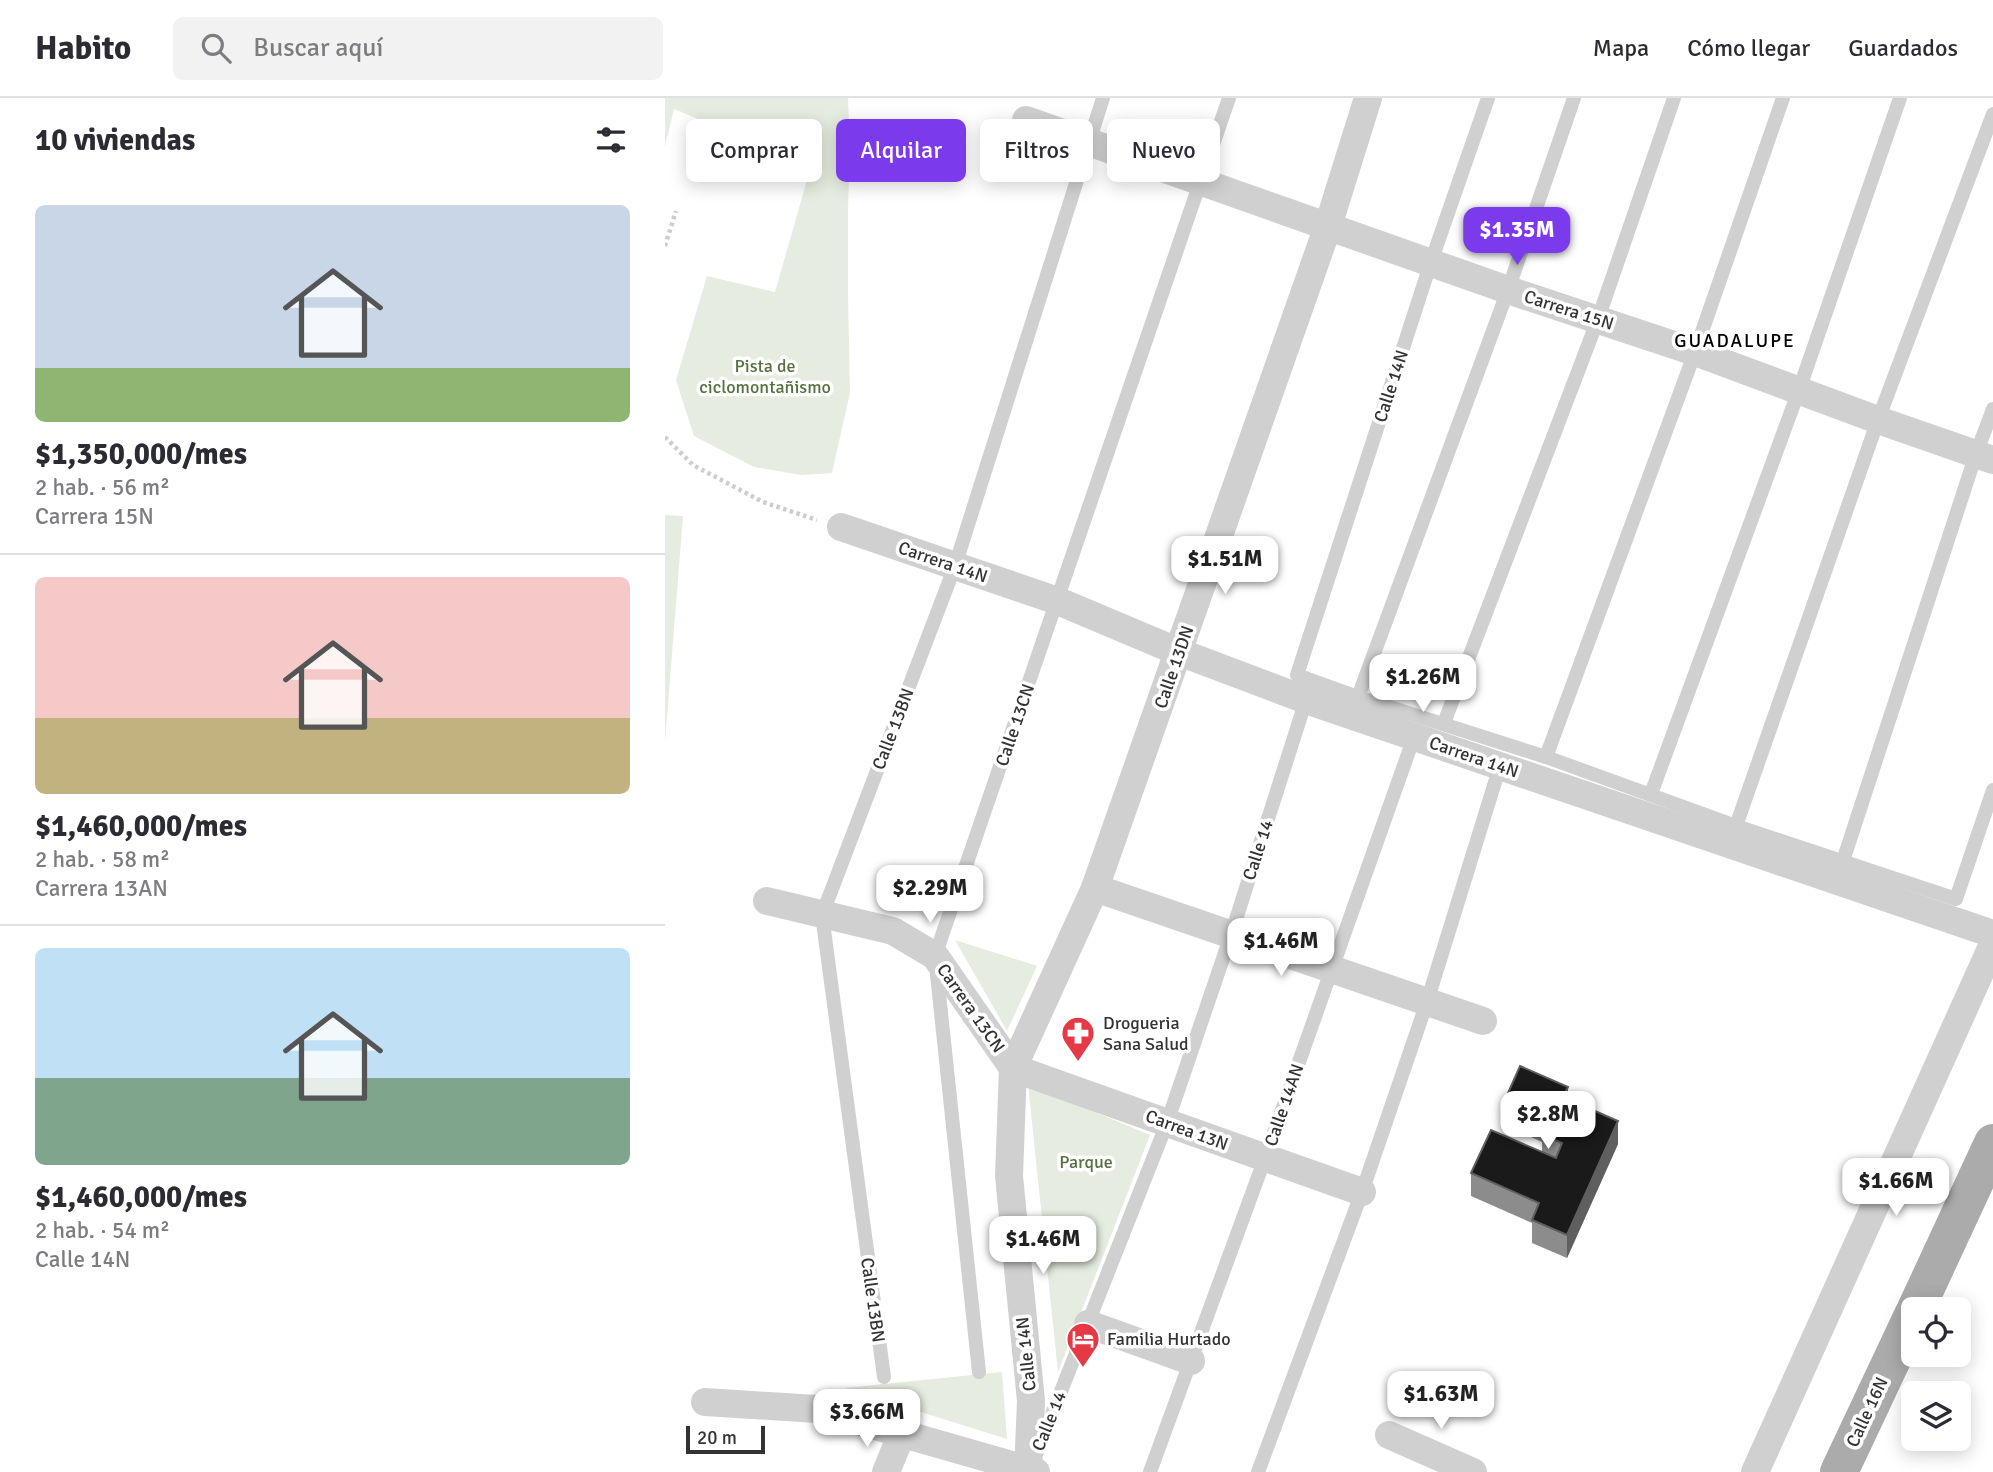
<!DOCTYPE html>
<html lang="es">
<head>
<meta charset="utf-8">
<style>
  :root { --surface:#fff; --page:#f2f2f3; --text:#2b2b33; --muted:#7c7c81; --line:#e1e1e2; --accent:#7c3aed }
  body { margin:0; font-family:Signika,sans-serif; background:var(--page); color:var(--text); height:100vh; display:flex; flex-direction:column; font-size:26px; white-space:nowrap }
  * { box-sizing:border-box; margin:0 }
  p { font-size:23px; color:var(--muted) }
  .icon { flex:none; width:38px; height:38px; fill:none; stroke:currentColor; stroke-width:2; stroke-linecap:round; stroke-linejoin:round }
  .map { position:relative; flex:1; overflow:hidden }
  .sheet { display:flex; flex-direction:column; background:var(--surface); width:665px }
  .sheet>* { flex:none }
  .hud { position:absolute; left:21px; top:21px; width:665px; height:63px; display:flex; gap:14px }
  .controls { position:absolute; left:1236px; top:1199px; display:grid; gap:14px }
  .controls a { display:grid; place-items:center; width:70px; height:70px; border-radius:10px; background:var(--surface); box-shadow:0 4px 18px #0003; font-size:35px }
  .scale { position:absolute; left:21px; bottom:18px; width:79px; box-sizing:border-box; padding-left:7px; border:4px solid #333; border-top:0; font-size:19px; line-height:24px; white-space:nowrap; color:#333; -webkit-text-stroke:5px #fff; paint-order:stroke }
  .price { position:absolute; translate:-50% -60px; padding:0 16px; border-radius:14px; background:#fff; color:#222; font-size:23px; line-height:46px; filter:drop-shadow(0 2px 4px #0008) }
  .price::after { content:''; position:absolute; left:50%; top:42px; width:21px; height:16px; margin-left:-10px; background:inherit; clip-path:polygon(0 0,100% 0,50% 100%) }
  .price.selected { background:var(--accent); color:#fff }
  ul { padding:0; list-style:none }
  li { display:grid; align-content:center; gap:14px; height:371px; padding:0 35px }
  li+li { border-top:2px solid var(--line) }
  li span { display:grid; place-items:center; height:217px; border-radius:10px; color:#555 }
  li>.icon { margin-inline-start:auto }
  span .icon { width:126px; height:126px; fill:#fffc; stroke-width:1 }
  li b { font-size:30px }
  h2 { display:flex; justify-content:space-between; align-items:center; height:84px; padding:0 35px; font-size:30px }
  .tag { padding:0 24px; border-radius:10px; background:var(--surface); box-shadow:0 4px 18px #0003; font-size:24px; line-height:63px }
  .tag.selected { background:var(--accent); color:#fff }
  header { display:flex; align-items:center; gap:42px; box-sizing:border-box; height:98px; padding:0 35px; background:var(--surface); border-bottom:2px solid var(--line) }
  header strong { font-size:33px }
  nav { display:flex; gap:38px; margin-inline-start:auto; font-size:24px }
  .search { width:490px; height:63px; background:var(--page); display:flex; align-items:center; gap:18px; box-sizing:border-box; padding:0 24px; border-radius:10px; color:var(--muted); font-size:26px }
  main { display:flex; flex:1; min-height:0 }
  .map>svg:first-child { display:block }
  .green { fill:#e6ecdf }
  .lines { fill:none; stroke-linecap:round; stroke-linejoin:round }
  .path { stroke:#cdcdcd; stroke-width:4.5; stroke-dasharray:3.5 3.5; stroke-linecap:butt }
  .lane { stroke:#d0d0d0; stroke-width:14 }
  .street { stroke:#d0d0d0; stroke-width:28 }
  .primary { stroke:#ababab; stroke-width:38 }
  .wall { fill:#8c8c8c }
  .shaded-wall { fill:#5f5f5f }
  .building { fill:#1a1a1a; stroke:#5f5f5f; stroke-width:2 }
  .labels { text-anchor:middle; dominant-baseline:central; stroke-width:7; stroke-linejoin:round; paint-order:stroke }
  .street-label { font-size:18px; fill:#333; stroke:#fff }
  .park-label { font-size:18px; fill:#56703f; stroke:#fff }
  .poi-label { font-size:18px; fill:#333; stroke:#fff; text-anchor:start }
  .neighbourhood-label { font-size:19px; letter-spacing:2px; fill:#000; stroke:#fff }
</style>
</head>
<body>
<header>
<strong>Habito</strong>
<div class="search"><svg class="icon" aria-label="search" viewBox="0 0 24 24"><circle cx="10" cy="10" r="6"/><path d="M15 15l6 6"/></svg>Buscar aquí</div>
<nav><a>Mapa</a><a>Cómo llegar</a><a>Guardados</a></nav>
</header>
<main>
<section class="sheet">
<h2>10 viviendas<svg class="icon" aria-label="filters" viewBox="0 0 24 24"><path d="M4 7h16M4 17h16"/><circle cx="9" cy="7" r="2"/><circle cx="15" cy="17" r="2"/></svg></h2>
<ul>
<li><span style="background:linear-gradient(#c9d6e8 75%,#8fb573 0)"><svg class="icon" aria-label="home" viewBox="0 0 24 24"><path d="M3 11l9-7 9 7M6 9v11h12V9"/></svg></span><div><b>$1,350,000/mes</b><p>2 hab. · 56 m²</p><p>Carrera 15N</p></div></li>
<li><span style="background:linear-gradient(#f6c9c9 65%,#c2b280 0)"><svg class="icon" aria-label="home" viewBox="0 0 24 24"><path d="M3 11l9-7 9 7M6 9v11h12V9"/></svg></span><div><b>$1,460,000/mes</b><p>2 hab. · 58 m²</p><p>Carrera 13AN</p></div></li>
<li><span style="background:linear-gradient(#bfe0f5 60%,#7fa58c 0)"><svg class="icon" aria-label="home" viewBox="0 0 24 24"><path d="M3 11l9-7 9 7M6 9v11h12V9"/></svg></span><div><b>$1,460,000/mes</b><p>2 hab. · 54 m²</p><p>Calle 14N</p></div></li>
</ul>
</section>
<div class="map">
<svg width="1328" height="1374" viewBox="0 0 1328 1374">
  <rect width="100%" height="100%" fill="#fff"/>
  <g class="green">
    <path d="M0 0H183L185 49 183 112V196L185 295 167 375 136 377 89 369 29 338 11 282 42 178 110 194 146 68 9 11 0 49Z"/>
    <path d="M0 417 18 418 0 644Z"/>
    <path d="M290 842 372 868 342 933Z"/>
    <path d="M363 986 485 1037 393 1274Z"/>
    <path d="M337 1274 342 1341 179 1290Z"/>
  </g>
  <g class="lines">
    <g class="path">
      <path d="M0 148 11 113"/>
      <path d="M0 339 28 367 98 404 152 422"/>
    </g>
    <g class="lane">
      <path d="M823 0 766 164 632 577 693 599 881 659 1071 728 1291 801 1328 692"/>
      <path d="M693 599 843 192 909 0"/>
      <path d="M779 625 933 221 1009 0"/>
      <path d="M881 659 1030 254 1118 0"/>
      <path d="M986 696 1134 292 1235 0"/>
      <path d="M1071 728 1213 322 1328 16"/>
      <path d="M1178 763 1311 356 1328 311"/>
      <path d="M314 1274 270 858 564 0"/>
      <path d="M219 1279 157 817 290 468 438 0"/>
      <path d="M372 1354 502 1025 566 837 641 602"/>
      <path d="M485 1374 600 1060 749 639"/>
      <path d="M593 1374 697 1094 762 904 835 668"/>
    </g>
    <g class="street">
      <path d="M361 22 843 192 1030 254 1213 322 1328 362"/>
      <path d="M176 429 393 503 514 554 641 602 1328 836"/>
      <path d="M430 790 818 923"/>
      <path d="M102 803 228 833 270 858 348 970"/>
      <path d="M348 970 697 1094"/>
      <path d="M423 1226 526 1263"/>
      <path d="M40 1304 151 1311 371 1374"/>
      <path d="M724 1337 808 1374"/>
      <path d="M221 1374 237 1335"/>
      <path d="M363 1374 366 1303 344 1078 348 970 430 790 663 128 703 0"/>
      <path d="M1090 1374 1328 846"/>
    </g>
    <g class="primary">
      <path d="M1251 1211 1328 1045"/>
      <path d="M1174 1374 1248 1217"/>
    </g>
  </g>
  <path class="wall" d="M903 1001 953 1046 902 1160 867 1145V1125L806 1098V1075L877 1054V1044L839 1027V1004Z"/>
  <g class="shaded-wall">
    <path d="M903 989V1012L898 999Z"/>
    <path d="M953 1023V1046L902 1160V1137Z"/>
  </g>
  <path class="building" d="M855 968 903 989 898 999 953 1023 902 1137 867 1122 874 1105 806 1075 826 1032 891 1060 897 1045 877 1036 882 1023 839 1004Z"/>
  <defs>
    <symbol id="pharmacy-pin" viewBox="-11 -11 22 30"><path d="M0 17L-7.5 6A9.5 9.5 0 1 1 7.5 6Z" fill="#e63946" stroke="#fff"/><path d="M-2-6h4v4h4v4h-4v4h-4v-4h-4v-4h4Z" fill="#fff"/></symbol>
    <symbol id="hotel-pin" viewBox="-11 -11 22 30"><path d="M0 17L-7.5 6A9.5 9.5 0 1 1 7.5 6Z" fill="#e63946" stroke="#fff"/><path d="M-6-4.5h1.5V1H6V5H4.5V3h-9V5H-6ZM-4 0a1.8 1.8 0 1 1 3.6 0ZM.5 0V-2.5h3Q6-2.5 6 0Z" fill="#fff"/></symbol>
  </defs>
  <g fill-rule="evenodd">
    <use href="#pharmacy-pin" x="394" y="916" width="38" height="52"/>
    <use href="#hotel-pin" x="399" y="1222" width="38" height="52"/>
  </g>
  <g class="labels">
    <g class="street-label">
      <text transform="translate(904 212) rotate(18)">Carrera 15N</text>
      <text transform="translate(726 288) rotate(-72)">Calle 14N</text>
      <text transform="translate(278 464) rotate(19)">Carrera 14N</text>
      <text transform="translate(509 569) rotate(-71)">Calle 13DN</text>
      <text transform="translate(350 627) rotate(-71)">Calle 13CN</text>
      <text transform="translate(228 631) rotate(-69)">Calle 13BN</text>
      <text transform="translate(809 659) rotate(19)">Carrera 14N</text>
      <text transform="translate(593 752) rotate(-72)">Calle 14</text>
      <text transform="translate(306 910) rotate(55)">Carrera 13CN</text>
      <text transform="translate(619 1007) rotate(-71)">Calle 14AN</text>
      <text transform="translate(522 1032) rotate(20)">Carrea 13N</text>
      <text transform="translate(208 1202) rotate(82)">Calle 13BN</text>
      <text transform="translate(361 1256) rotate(-96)">Calle 14N</text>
      <text transform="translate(1202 1314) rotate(-65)">Calle 16N</text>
      <text transform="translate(384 1323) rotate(-68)">Calle 14</text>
    </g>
    <g class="park-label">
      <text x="100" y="268">Pista de<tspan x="100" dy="21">ciclomontañismo</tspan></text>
      <text x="421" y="1064">Parque</text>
    </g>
    <g class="poi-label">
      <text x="438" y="925">Drogueria<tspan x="438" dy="21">Sana Salud</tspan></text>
      <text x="442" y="1241">Familia Hurtado</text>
    </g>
    <g class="neighbourhood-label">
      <text x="1070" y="243">GUADALUPE</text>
    </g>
  </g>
</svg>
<div class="controls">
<a><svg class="icon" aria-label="locate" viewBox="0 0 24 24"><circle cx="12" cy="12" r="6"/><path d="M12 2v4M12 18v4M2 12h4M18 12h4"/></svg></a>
<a><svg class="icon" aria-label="layers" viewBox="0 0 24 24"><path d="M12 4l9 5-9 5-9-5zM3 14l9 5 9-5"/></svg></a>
</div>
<div class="scale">20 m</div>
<b class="price selected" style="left:852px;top:169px">$1.35M</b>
<b class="price" style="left:560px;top:498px">$1.51M</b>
<b class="price" style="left:758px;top:616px">$1.26M</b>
<b class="price" style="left:265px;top:827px">$2.29M</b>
<b class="price" style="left:616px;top:880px">$1.46M</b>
<b class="price" style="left:883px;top:1053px">$2.8M</b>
<b class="price" style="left:1231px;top:1120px">$1.66M</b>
<b class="price" style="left:378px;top:1178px">$1.46M</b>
<b class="price" style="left:776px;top:1333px">$1.63M</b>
<b class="price" style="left:202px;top:1351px">$3.66M</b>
<div class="hud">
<a class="tag">Comprar</a>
<a class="tag selected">Alquilar</a>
<a class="tag">Filtros</a>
<a class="tag">Nuevo</a>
</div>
</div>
</main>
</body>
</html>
